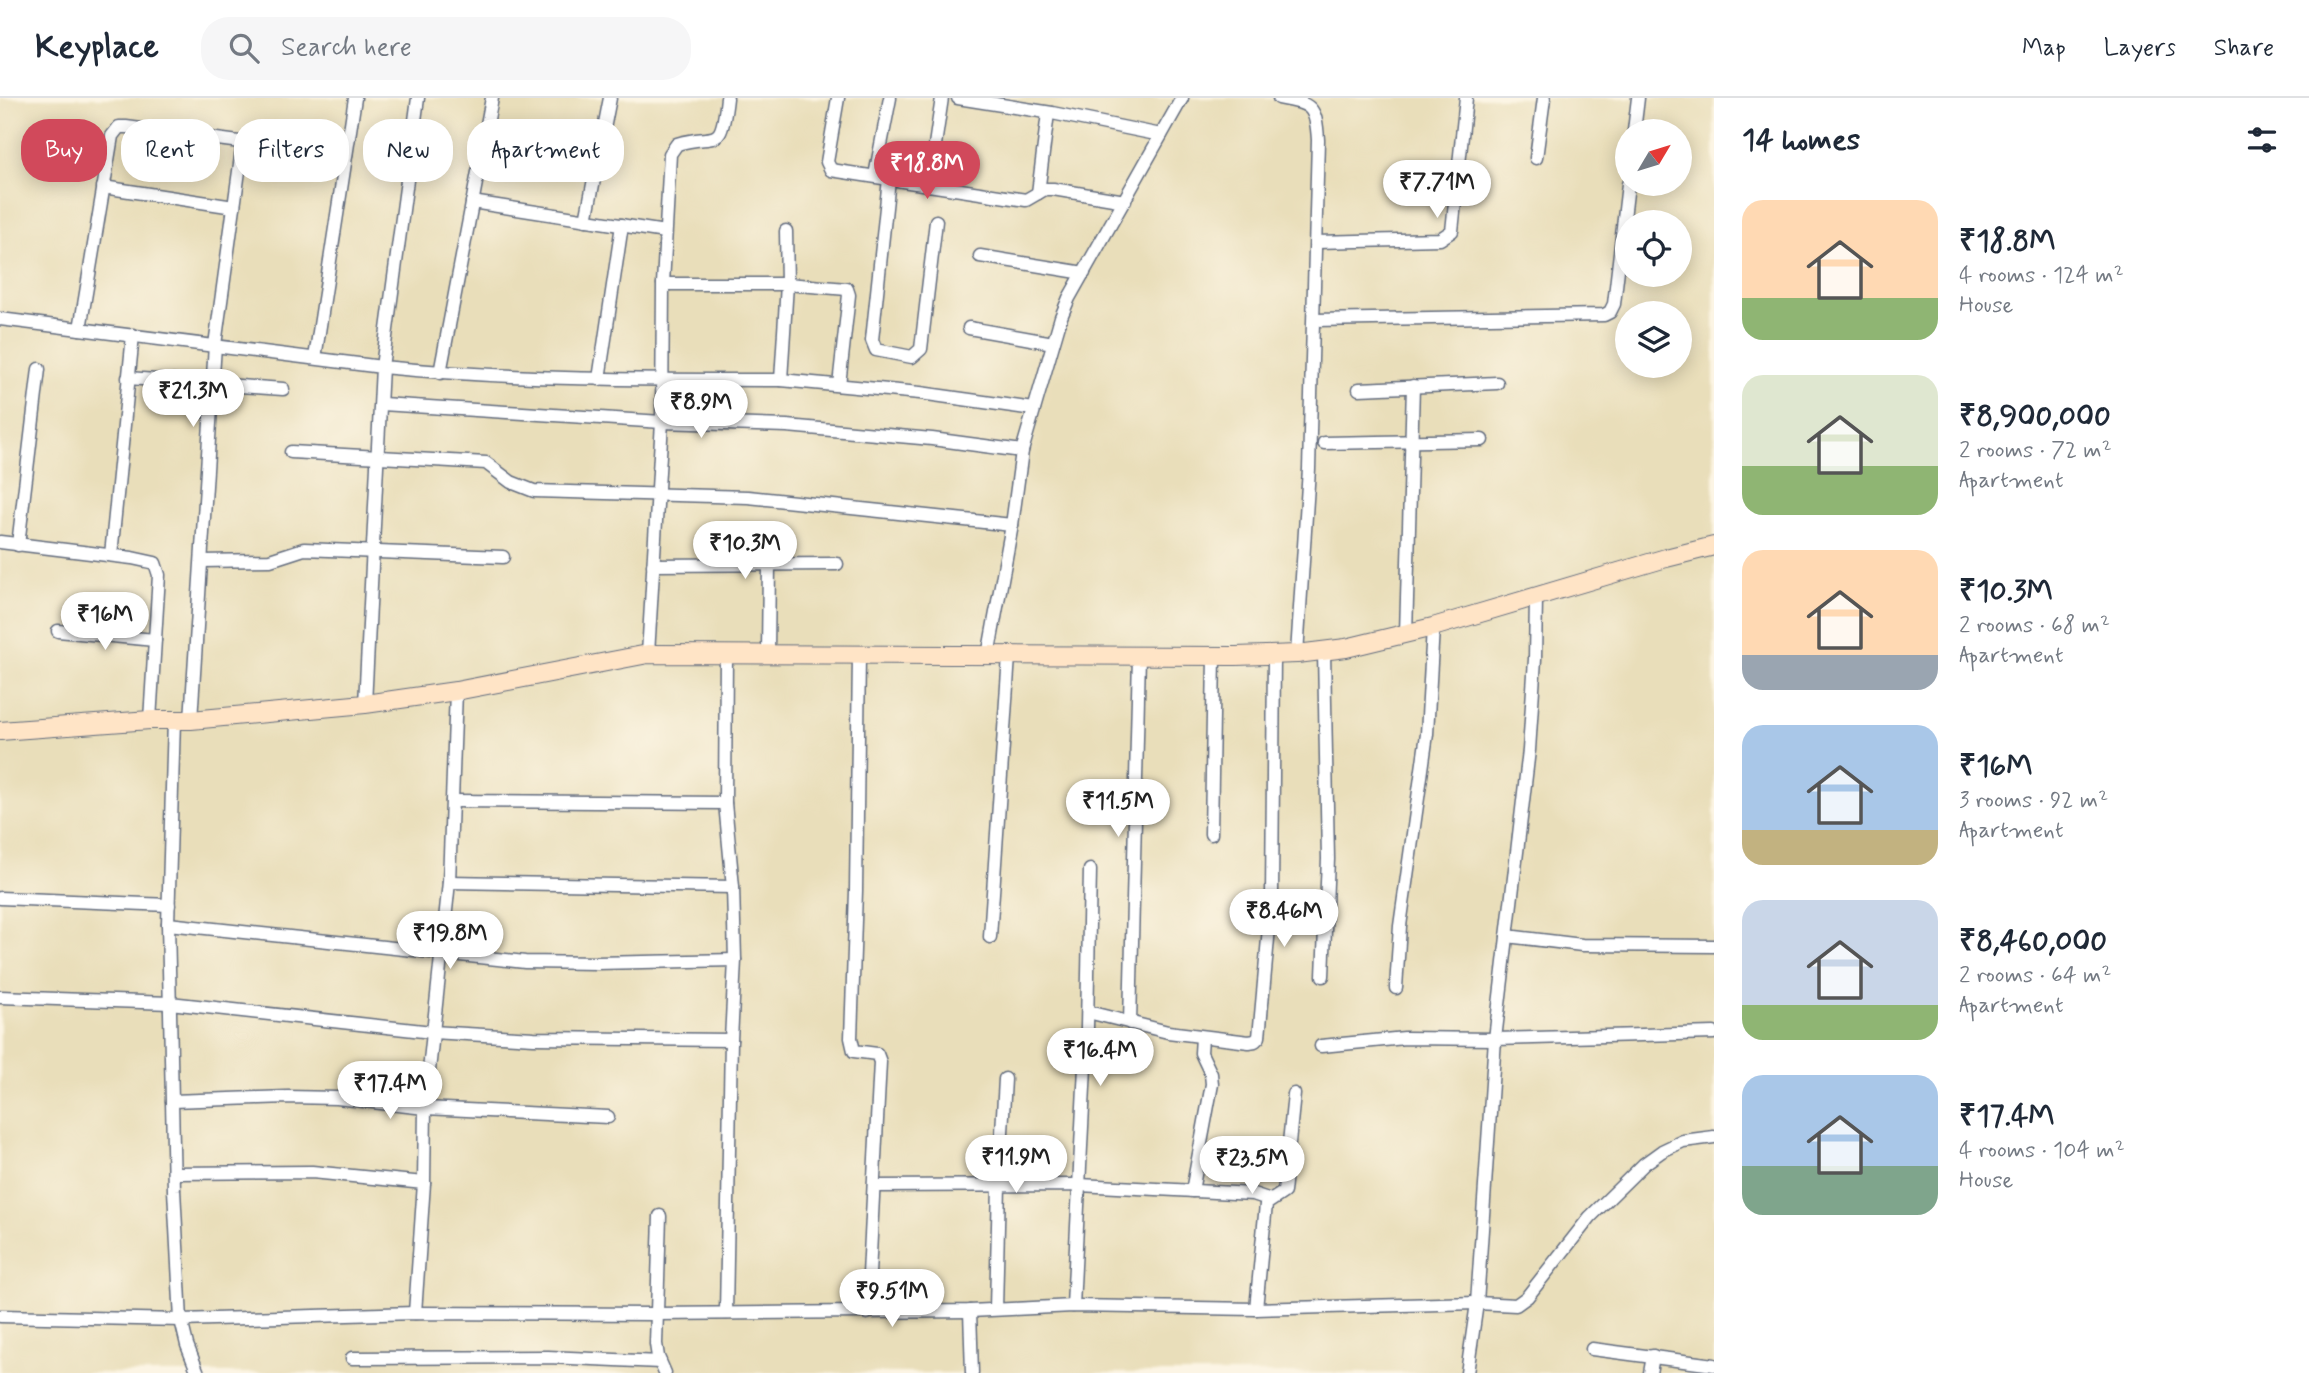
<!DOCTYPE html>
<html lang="en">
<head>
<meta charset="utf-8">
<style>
  :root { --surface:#fff; --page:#f6f6f7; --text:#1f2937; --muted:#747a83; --line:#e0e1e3; --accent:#d1495b }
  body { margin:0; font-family:Mynerve,sans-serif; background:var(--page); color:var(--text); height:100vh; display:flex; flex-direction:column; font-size:26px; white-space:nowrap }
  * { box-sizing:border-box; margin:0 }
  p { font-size:23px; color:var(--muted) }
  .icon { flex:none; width:38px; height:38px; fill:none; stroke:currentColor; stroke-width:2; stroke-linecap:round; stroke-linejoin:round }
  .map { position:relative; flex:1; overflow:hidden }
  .sheet { display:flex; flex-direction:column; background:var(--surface); width:595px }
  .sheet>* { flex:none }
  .guide { position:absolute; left:21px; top:21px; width:665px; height:63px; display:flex; gap:14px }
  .needle { width:46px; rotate:52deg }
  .controls { position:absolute; left:1615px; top:21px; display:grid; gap:14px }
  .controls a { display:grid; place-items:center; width:77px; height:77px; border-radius:50%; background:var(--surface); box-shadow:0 4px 18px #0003; font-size:35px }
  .price { position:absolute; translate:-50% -60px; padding:0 16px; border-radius:24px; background:#fff; color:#222; font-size:23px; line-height:46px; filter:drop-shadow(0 2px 4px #0008) }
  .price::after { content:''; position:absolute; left:50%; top:42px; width:21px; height:16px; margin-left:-10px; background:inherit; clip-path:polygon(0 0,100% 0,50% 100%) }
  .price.selected { background:var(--accent); color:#fff }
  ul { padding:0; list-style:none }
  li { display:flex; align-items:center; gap:21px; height:175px; padding:0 28px }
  li span { display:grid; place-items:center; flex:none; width:196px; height:140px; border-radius:21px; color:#555 }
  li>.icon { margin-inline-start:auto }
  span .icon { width:84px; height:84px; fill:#fffc; stroke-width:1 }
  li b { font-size:30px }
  h2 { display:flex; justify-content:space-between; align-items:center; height:84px; padding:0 28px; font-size:30px }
  .tag { padding:0 24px; border-radius:28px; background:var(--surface); box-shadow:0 4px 18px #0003; font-size:24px; line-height:63px }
  .tag.selected { background:var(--accent); color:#fff }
  header { display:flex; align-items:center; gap:42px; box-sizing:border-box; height:98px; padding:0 35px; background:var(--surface); border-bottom:2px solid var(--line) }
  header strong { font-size:33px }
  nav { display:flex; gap:38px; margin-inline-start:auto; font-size:24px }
  .search { width:490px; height:63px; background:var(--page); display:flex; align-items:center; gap:18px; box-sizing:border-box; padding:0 24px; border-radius:28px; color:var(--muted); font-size:26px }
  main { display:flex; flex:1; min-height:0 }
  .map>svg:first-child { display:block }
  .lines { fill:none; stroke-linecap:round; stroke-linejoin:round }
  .street-casing { stroke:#636c7e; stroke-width:15 }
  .secondary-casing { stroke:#636c7e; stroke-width:20 }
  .street { stroke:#fff; stroke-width:12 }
  .secondary { stroke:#ffe4c6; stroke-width:18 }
</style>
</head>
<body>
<header>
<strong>Keyplace</strong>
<div class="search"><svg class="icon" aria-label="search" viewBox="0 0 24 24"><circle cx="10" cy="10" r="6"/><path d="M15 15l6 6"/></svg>Search here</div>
<nav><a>Map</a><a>Layers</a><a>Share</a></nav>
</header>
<main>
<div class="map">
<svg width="1714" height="1275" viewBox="0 0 1714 1275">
  <rect width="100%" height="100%" fill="#fcf5e5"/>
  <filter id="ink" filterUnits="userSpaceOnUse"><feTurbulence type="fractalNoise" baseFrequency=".0143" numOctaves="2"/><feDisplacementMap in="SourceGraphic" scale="14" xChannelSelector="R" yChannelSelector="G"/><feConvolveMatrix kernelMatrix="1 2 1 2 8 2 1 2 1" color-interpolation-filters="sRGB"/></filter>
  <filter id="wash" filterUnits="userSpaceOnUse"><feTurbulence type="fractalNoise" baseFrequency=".00686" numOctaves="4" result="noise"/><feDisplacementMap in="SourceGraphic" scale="28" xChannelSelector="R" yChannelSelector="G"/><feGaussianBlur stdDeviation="1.57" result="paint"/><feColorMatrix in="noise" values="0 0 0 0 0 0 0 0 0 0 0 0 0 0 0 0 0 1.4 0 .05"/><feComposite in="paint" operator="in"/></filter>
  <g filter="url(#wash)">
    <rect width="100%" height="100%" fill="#e9deba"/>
  </g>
  <g filter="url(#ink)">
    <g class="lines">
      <defs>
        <g id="street">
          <path d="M418 0 382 269C515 282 648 282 781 282L787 186 786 133"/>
          <path d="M838 0 827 64 831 72 1026 102 1045 91H1053L1125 103"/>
          <path d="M958 0 1052 15 1161 37"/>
          <path d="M1279 0C1312 6 1316 8 1318 42L1309 371 1297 556"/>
          <path d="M1634 33 1638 0"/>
          <path d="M1536 60 1544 0"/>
          <path d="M875 78 890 0"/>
          <path d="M889 81 872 242 876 252 912 259 921 251 936 123"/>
          <path d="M929 87 942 0"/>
          <path d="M103 89 234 109"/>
          <path d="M1038 95 1048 15"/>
          <path d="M472 104 665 134"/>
          <path d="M586 122 610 0"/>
          <path d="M1316 144 1440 141 1452 133 1466 0"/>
          <path d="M980 158 1084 175"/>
          <path d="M663 186H787L847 191 849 197 839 287"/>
          <path d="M0 221 382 269 365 606"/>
          <path d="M1314 222 1604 217 1610 214 1614 206 1628 86"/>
          <path d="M969 230 1053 245"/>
          <path d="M80 231 112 38 119 29H126L346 58"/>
          <path d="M315 260 355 0"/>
          <path d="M440 275 492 0"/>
          <path d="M128 280 283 291"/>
          <path d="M599 281 622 127"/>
          <path d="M781 282 920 295 1034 311"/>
          <path d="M1359 291 1497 285"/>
          <path d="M382 306 662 324 787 328 932 341 1022 353"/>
          <path d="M1324 345 1482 342"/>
          <path d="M291 354 486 365 511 384 534 393 748 399 1012 427"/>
          <path d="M0 444 132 460 155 465 159 477 150 622"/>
          <path d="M18 447 39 271"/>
          <path d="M111 457 133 237"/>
          <path d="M202 463 270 462 304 451 503 459"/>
          <path d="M653 467 837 466"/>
          <path d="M58 533 155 542"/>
          <path d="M1406 536 1413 288"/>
          <path d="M768 555 769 466"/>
          <path d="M648 556 662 324 663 186 670 56 677 46C717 34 721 55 727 0"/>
          <path d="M859 557 856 793 851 940 854 953 877 956 880 964 867 1215"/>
          <path d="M988 558 1012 427 1022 353 1061 219 1069 200 1182 0"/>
          <path d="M174 622 168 826 174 1092 181 1222 187 1247 198 1275"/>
          <path d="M191 622 215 247 243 44"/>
          <path d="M452 703 725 705"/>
          <path d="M1211 736 1214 558"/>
          <path d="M449 784 733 789"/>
          <path d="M0 800 169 807"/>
          <path d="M168 826 525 864 597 865 735 862"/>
          <path d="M1507 838 1582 847 1714 848"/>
          <path d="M990 839 1009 558"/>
          <path d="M1323 878 1328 761 1324 554"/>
          <path d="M1396 890 1400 828 1427 636 1433 529"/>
          <path d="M0 899 170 905 432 934 534 940 731 942"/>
          <path d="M1088 914 1168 934 1249 944 1255 943 1259 939 1272 797 1274 557"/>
          <path d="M1130 925 1139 558"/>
          <path d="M1321 948 1405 940 1495 941 1714 935"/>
          <path d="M172 1003 288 999 337 1000 425 1010 608 1019"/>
          <path d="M174 1075 312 1074 424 1085"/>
          <path d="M875 1088 1079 1087 1253 1096 1271 1102"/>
          <path d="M1192 1093 1212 986 1211 976 1201 955 1202 939"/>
          <path d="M660 1118 656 1246 658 1259 665 1275"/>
          <path d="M1073 1208 1087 929 1090 772"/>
          <path d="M996 1211 999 1087 1005 981"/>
          <path d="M1256 1211 1266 1106 1284 1094 1294 996"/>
          <path d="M970 1213 972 1275"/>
          <path d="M415 1215 424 1085 425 1010 449 784 456 593"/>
          <path d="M726 1215 731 942 735 862 733 789 725 705 726 556"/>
          <path d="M0 1218 181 1222 415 1215 655 1216 970 1213 1073 1208 1256 1211 1477 1205 1516 1207 1527 1199 1590 1119 1644 1066 1662 1053 1683 1043 1714 1039"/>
          <path d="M1592 1251 1714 1267"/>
          <path d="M352 1260 548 1259 660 1264"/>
          <path d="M1467 1275 1477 1205 1495 941 1529 652 1535 561 1536 500"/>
          <path d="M1650 1275 1653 1258"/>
        </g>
        <path id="secondary" d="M0 633 150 622H191L365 606 456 593 648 556 1236 558 1297 556 1346 550 1433 529 1666 460 1714 448"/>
      </defs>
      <use href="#street" class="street-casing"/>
      <use href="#secondary" class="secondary-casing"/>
      <use href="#street" class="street"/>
      <use href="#secondary" class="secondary"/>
    </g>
  </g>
</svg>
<div class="controls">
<a><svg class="needle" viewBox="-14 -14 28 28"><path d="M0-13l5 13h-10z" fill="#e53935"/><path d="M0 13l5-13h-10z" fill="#747a83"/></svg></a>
<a><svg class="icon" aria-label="locate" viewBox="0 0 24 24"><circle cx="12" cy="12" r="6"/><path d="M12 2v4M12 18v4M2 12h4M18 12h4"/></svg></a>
<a><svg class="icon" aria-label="layers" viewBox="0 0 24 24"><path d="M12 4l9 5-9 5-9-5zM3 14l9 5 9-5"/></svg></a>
</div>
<b class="price selected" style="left:927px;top:103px">₹18.8M</b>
<b class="price" style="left:1437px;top:122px">₹7.71M</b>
<b class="price" style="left:193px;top:331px">₹21.3M</b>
<b class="price" style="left:701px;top:342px">₹8.9M</b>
<b class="price" style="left:745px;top:483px">₹10.3M</b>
<b class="price" style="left:105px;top:554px">₹16M</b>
<b class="price" style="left:1118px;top:741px">₹11.5M</b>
<b class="price" style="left:1284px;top:851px">₹8.46M</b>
<b class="price" style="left:450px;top:873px">₹19.8M</b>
<b class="price" style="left:1100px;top:990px">₹16.4M</b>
<b class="price" style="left:390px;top:1023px">₹17.4M</b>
<b class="price" style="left:1016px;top:1097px">₹11.9M</b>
<b class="price" style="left:1252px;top:1098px">₹23.5M</b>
<b class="price" style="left:892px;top:1231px">₹9.51M</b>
<div class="guide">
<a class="tag selected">Buy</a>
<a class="tag">Rent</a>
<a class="tag">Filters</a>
<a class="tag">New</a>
<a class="tag">Apartment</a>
</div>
</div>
<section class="sheet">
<h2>14 homes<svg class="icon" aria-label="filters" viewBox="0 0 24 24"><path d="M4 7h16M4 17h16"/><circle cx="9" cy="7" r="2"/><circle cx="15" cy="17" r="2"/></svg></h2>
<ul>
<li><span style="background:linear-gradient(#ffd9b3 70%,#8fb573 0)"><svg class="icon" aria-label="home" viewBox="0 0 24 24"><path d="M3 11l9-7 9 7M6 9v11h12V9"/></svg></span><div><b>₹18.8M</b><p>4 rooms · 124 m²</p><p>House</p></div></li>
<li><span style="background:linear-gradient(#dfe7d0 65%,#8fb573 0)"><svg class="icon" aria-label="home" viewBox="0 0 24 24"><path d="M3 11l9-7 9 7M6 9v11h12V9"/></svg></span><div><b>₹8,900,000</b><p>2 rooms · 72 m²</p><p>Apartment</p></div></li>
<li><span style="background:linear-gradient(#ffd9b3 75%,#9aa5b1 0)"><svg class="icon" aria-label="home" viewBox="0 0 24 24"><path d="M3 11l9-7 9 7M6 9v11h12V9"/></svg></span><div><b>₹10.3M</b><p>2 rooms · 68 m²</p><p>Apartment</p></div></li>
<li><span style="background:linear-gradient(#a9c7e8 75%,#c2b280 0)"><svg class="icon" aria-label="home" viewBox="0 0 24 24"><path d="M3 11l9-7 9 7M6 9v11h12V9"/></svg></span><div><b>₹16M</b><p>3 rooms · 92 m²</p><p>Apartment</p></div></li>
<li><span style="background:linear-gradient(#c9d6e8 75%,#8fb573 0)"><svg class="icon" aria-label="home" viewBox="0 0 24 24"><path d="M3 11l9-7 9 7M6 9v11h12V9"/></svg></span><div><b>₹8,460,000</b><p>2 rooms · 64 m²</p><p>Apartment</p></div></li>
<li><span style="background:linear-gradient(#a9c7e8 65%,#7fa58c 0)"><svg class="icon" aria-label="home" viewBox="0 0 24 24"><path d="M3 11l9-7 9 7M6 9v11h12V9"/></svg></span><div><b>₹17.4M</b><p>4 rooms · 104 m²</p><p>House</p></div></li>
</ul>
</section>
</main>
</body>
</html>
